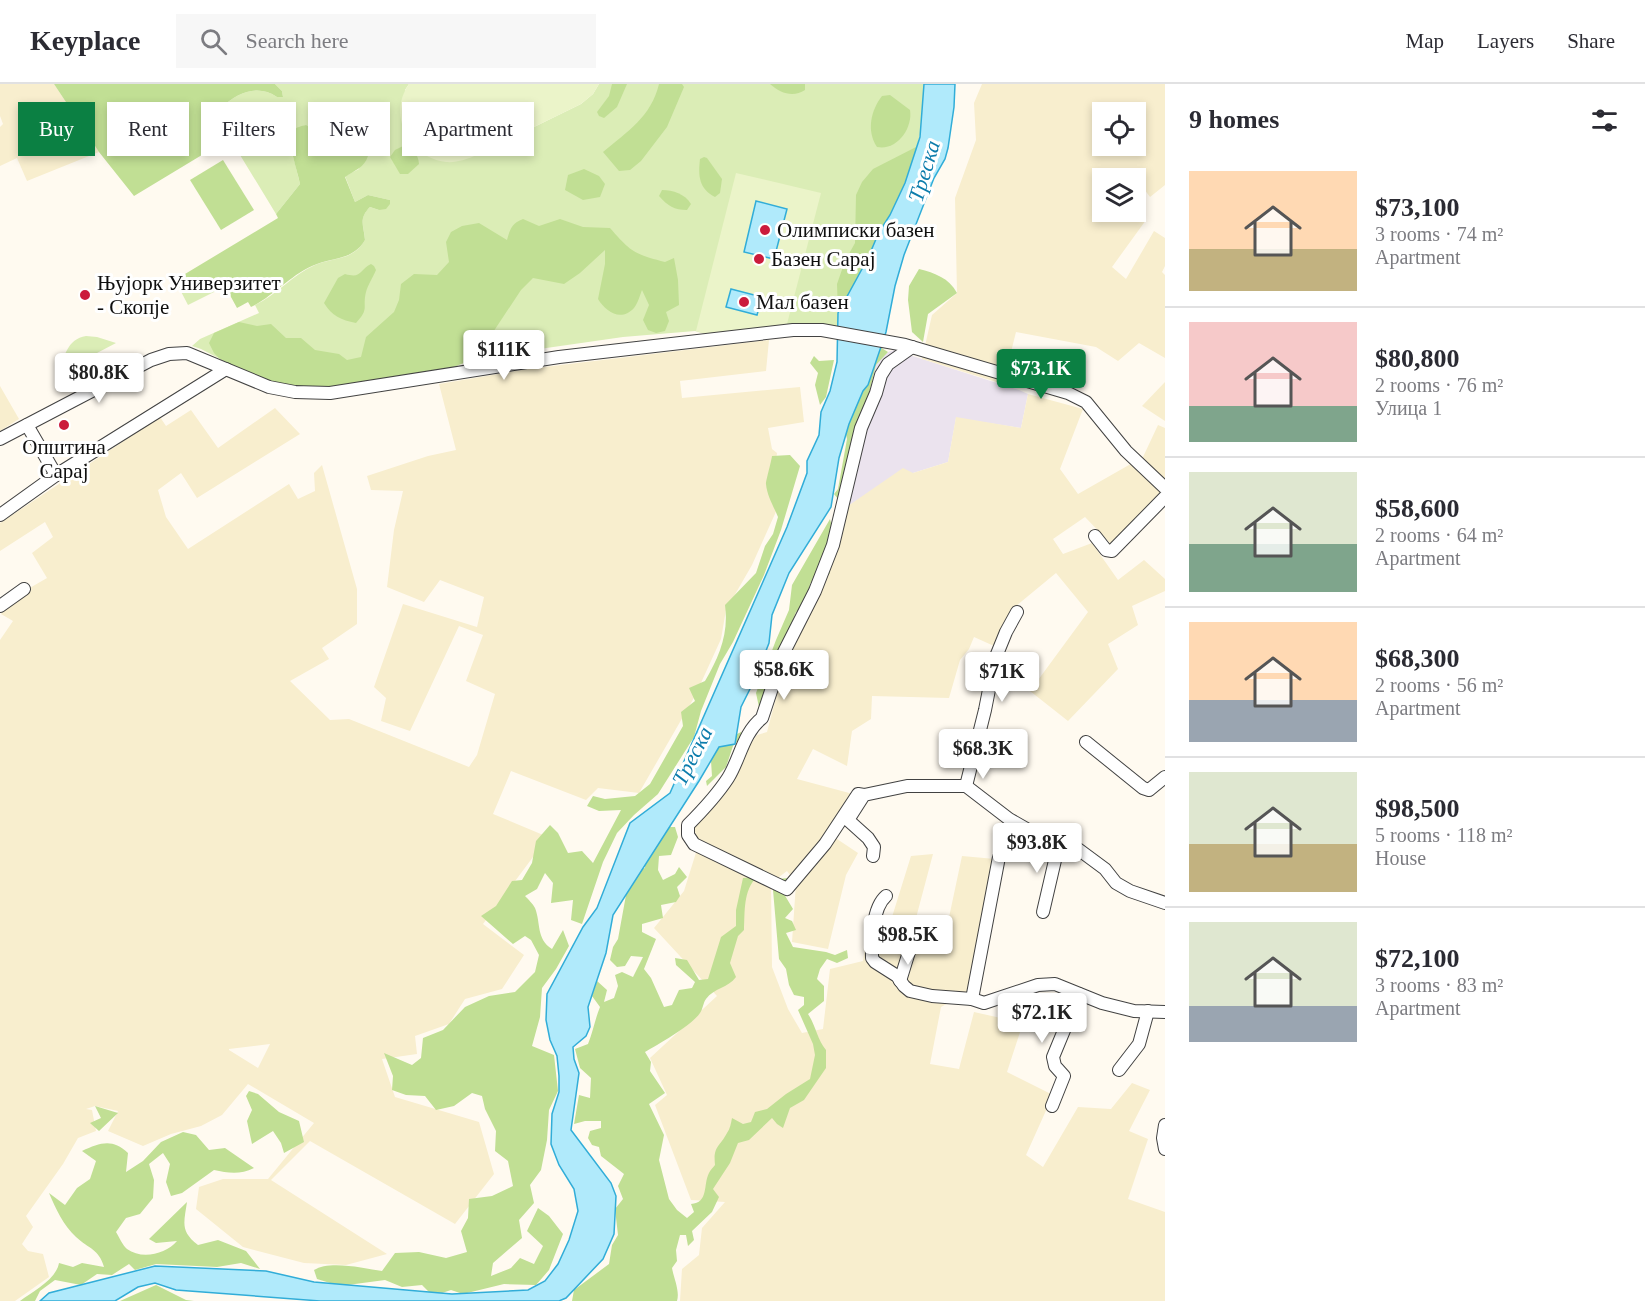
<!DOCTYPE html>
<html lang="en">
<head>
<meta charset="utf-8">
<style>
  :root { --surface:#fff; --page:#f7f7f7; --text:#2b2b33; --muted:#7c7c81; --line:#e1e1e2; --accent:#0b8043 }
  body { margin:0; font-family:"Times New Roman",serif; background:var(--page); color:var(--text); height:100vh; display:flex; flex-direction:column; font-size:22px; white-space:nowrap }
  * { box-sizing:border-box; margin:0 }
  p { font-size:20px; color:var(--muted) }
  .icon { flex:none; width:33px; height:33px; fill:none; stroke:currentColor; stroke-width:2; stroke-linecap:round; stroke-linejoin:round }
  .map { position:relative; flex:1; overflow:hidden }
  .side { display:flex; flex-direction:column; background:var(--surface); width:480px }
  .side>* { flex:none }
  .top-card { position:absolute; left:18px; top:18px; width:570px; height:54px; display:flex; gap:12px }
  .tools { position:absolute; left:1092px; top:18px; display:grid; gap:12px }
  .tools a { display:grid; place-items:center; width:54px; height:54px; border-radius:0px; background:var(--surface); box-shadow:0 3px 9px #0003; font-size:30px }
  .price { position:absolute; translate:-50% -51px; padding:0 14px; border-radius:6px; background:#fff; color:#222; font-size:20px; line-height:39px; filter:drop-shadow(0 2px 3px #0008) }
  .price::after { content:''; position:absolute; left:50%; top:36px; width:18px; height:14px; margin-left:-9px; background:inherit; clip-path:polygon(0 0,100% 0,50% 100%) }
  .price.on { background:var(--accent); color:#fff }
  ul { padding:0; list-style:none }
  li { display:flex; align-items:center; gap:18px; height:150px; padding:0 24px }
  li+li { border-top:2px solid var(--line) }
  li span { display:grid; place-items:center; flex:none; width:168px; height:120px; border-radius:0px; color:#555 }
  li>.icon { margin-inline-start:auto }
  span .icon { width:72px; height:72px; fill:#fffc; stroke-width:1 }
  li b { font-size:26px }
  h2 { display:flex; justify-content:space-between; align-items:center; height:72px; padding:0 24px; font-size:26px }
  .tag { padding:0 21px; border-radius:0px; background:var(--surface); box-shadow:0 3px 9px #0003; font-size:21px; line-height:54px }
  .tag.on { background:var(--accent); color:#fff }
  header { display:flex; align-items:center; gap:36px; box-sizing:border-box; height:84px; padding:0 30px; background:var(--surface); border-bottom:2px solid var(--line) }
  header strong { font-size:28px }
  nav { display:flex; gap:33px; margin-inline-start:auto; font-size:21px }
  .search { width:420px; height:54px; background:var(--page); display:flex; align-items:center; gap:15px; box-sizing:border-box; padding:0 21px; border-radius:0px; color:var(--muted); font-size:22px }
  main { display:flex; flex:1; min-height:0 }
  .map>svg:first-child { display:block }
  .industrial { fill:#ebe3ee }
  .farmland { fill:#f8eece; fill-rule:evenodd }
  .green { fill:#dbedb6 }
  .forest { fill:#c1df94 }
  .pitch { fill:#ebf4c9 }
  .water { fill:#b0eafb; stroke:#31add8; stroke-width:1.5 }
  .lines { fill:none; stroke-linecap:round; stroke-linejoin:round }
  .minor-casing { stroke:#424242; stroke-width:14 }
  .minor { stroke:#fff; stroke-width:12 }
  .poi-dot { fill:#cb1b3c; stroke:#fff; stroke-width:2 }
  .labels { text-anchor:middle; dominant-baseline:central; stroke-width:6; stroke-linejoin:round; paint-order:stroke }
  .poi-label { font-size:21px; fill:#0f0f0f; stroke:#fff; text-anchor:start }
  .water-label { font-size:22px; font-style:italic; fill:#0d7dac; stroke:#fff }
</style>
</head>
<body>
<header>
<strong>Keyplace</strong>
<div class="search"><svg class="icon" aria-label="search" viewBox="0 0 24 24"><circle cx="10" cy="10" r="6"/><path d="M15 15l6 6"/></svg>Search here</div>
<nav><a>Map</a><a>Layers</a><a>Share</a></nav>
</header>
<main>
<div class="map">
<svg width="1165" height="1217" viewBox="0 0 1165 1217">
  <rect width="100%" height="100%" fill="#fffaf0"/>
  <path class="industrial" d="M894 266 1019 306 1028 310 1021 344 956 334 948 378 913 389 845 424V387L853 351 865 326 876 281 888 268Z"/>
  <g class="farmland">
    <path d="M0 0H54L99 68 27 97 17 74 0 82V43L3 40 0 32Z"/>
    <path d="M982 0H1165V101L1150 113 1136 94H1102V128H1135L1146 136 1112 183 1126 195 1154 147 1165 154V182L1162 188 1165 191V274L1139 259 1118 277 1096 263 1016 248 1003 300 922 275 932 231 957 209 955 114 976 56 974 19ZM1102 28H1136V62H1102Z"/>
    <path d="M769 256 766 287 680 297 682 314 800 303 804 338 768 344 772 365 777 369 774 390 779 421 752 481 726 526 721 555 695 612 639 709 598 704 586 716 511 687 493 730 548 753 483 840 524 871 502 905 465 915 449 940 415 952 417 970 382 975 395 1013 479 1038 494 1090 455 1140 310 1057 271 1096 387 1170 346 1181 304 1179 243 1163 196 1125 199 1103 223 1095H268L314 1039 248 1000 222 1031 201 1042 171 1050 143 1062 108 1047 118 1027 95 1022 86 1025 92 1026 96 1047 78 1054 63 1080 26 1132 33 1143 22 1160 28 1167 43 1170 49 1193 15 1217H0V556L13 537 1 530 7 522 28 505 47 494 32 469 53 453 45 438 0 467V439L160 333 166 342 191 326 218 364 275 324 300 350 197 414 181 389 158 406 166 433 188 465 289 400 298 415 315 407 314 389 322 381 357 505V540L322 564 329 575 290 597 330 636 349 635 469 683 477 671 495 610 466 597 483 551 459 542 410 647 381 637 386 614 374 603 403 520 477 543 484 513 440 496 424 518 387 503 394 446 403 407 371 406 367 392 428 372 456 366 439 300 528 285ZM270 960 258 984 229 966V965Z"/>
    <path d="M1165 298V337L1142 322Z"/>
    <path d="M0 302 19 335 0 347Z"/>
    <path d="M1028 310 1083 325 1060 385 1078 410 1143 373 1158 341 1165 344V410L1137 443 1110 459 1085 433 1053 455 1063 470 1092 459 1118 496 1144 476 1165 495V507L1132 522 1138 541 1108 560 1118 585 1068 637 1030 607 1088 528 1056 489 1016 522 994 562 974 553 969 565 960 576 949 614 872 612 871 635 852 647 847 682 813 665 797 695 853 710 828 749 858 769 846 791 828 865 792 858 796 799 787 787 771 799 772 883 788 925 802 949 823 945 830 885 863 877 871 834 892 833 911 772 933 770 912 849 944 857 962 772 995 775 968 908 941 923 930 980 959 985 974 928 1023 939 1007 988 1053 1011 1026 1071 1043 1083 1078 1023 1111 1025 1132 999 1150 1006 1129 1047 1148 1055 1128 1115 1165 1128V1217H680L682 1185 699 1171 702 1144 725 1118 691 1116 655 1021 667 1011 650 974 717 912 654 844 684 807 699 759 693 742 757 651 767 648 793 550 845 424 903 384 913 389 948 378 956 333 1021 344Z"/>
  </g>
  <g class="green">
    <path d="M275 0H409L405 6 477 71 581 20 593 10 599 0H924L923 38 914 74 836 244 787 240 705 250 695 247 623 253 476 274 436 290 230 280 201 265 192 262 200 255 259 229 255 221C277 211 293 190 315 181 334 173 353 177 365 156 364 141 358 135 370 123L379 126 390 116 368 111 355 118 345 92 359 85 363 66 317 49 291 54V64L300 100 276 130 220 38 221 24C238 8 258 0 277 13H283L282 7Z"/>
    <path d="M180 193 205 202H226L188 221 175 196Z"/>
    <path d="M86 252 97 253 116 259 59 289C64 273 67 255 86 252Z"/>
  </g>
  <g class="forest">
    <path d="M54 0H275L282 7 283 13H277C258 0 238 8 221 24L220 38 230 54 134 112 99 68Z"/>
    <path d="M612 0H627L617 23 604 34 599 32 597 28 609 12Z"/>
    <path d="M659 0H682L684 3 667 43 641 77 630 86 619 87 603 68C628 47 651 33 659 0Z"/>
    <path d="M770 0H805V6C793 14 780 9 770 0Z"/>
    <path d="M890 11 910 26C913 44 897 67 877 63 866 47 871 26 882 12Z"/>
    <path d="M306 41C324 54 354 56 368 72 365 83 354 87 345 93L355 118 368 111 390 116V120L386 125 379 126 370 123C358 135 364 142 365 156 353 176 335 173 317 180 292 189 274 212 251 223L248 218 237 224 225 202H205L180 193 278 134 276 130 300 100C298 88 286 57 293 47 296 43 302 42 306 41Z"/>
    <path d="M403 62C413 66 418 69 419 80L408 90H400L390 73 395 66Z"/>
    <path d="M918 62 905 99 890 131 879 148 868 174 838 229 837 200 845 177 855 159 856 111 862 98 873 85Z"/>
    <path d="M704 73 707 74 722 95 720 109 715 113C699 105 698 92 700 75Z"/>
    <path d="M223 76 254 126 221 146 190 96Z"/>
    <path d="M584 85 599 92 605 100 600 113 583 116 565 106 568 91Z"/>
    <path d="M662 106C673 106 685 110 691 120L687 126C674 126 668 122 659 112Z"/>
    <path d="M523 135 539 142 560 135 583 143 610 144C631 168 634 170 665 178L674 174 678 196 679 221 666 228 669 237 665 247 656 249 648 246 643 236 649 221 642 206C640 211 638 219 634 224 621 238 606 228 598 215L605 180V166L580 189 564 200 533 194 521 206 476 274 436 290 336 307 273 301 220 275 214 269 209 259 214 249 239 238 257 242 271 240 286 254H301L315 266 339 270 347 276 361 273 366 253 394 228 399 216 401 200 414 190 437 191 449 178 446 158 451 148 462 142 479 139 507 156C510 145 512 139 523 135Z"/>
    <path d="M371 180 374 182 376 186C373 193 368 201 366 208 362 224 370 224 356 239 341 236 332 232 324 219L338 194 345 190C362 195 359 186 371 180Z"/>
    <path d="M919 185C935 189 949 194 957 209L928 230 923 258 912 248 908 216 909 202Z"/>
    <path d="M880 263 888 268 876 281 865 326 853 352 843 403 836 421 838 415 834 410 838 405 847 355 844 342 869 295Z"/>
    <path d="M814 272 819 277 834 276 826 313 820 321 815 301 818 289 810 279Z"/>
    <path d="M790 371 800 382 781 446 764 491 733 558 720 580 701 627 694 653 658 710 634 731 617 749 603 778 582 840 571 836 573 816 551 819 553 799 545 789 537 805 525 812C528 815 533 820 535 824 541 839 536 855 552 865L563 846 569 862 556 885 542 904 540 933 532 962 554 971 558 1007 549 1026 547 1056 541 1086 530 1101 534 1119 519 1136 522 1154 493 1179 491 1192 511 1184 520 1174 534 1180 543 1162 527 1147 538 1124 549 1132 563 1150 549 1186 536 1201 504 1200 463 1210 451 1206 433 1212 422 1201 402 1203 385 1196 340 1202 317 1195 314 1186C329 1176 364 1184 382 1187L395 1169 419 1168 446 1174 467 1168 461 1147 468 1134 469 1115 492 1112 513 1102 508 1077 495 1067 496 1047 485 1025 482 1012 472 1009 454 1022 436 1026 425 1012 406 1011 392 1006 393 992 384 969 412 981 421 974 423 954 443 946 465 923 489 912 515 908 535 888 539 871 531 856 525 852 513 860 481 832 496 822 512 797 522 796 532 779 536 757 550 741 558 749 568 769 582 767 593 779 621 726 599 727 587 722 593 712 605 715 635 712 650 700 683 642 681 628 695 617 689 604 705 597C719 573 729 550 725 521L756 489 765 462 773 450 778 433C774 423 767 412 766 400 766 396 771 379 772 372Z"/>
    <path d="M830 435 833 446 828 474 830 490 820 485 810 500 808 519 796 528 765 606 760 628 756 609 776 556 789 526 792 501Z"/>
    <path d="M741 648 743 651 733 662 726 683 707 702 706 697 712 692 711 677 714 662Z"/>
    <path d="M660 743H675L678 753 671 771 659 772 658 786 663 796 675 790 679 783 687 793 677 803 680 812 676 818 661 821 663 834 642 840V848L656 855 644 885 651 894 664 923 672 921 679 906 692 904 695 898 676 881 675 874 687 876 699 896 708 895 721 853 736 842V826L743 794 757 793C743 806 745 828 744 846L738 852 730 879 736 893C728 904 714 904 706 915 703 919 703 925 700 929 692 941 659 960 645 968L651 978 650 987 665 1009 649 1020 664 1051 659 1076 669 1115 677 1126 687 1134 694 1128 691 1120C709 1119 703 1100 709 1089 710 1086 713 1084 715 1081 713 1062 719 1064 727 1049 730 1045 731 1039 732 1034L743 1040 751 1038 755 1028 767 1025 786 1010 810 995 815 971 813 960 798 926 804 921V913L794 911 789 901 786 885 779 875 773 806 778 795 788 794 781 805 793 825 785 834 792 837 796 846 786 849 793 863 826 868 835 871 847 866 848 874 837 879 827 875 820 885 817 895 824 902V917L808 930C816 942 817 955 826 966V984L804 1016 790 1024 783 1044 777 1040 772 1034 749 1056 738 1059 730 1079 713 1105 719 1113 712 1128 692 1147 694 1156 688 1162 686 1151H680L676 1166 677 1177 672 1184C674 1195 680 1207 677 1217H572L574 1206 609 1180 612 1161 618 1151 615 1125 623 1115 618 1102 624 1090 601 1072 599 1063 592 1061 588 1054 590 1047 601 1044V1037H585L574 1040 579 1011 590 1014 591 994 580 984 575 965 588 960C593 948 595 935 600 923L592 912 597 897 607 906 604 918 614 914 618 902 615 891 622 888 633 893 643 873 631 872 625 882 617 883 610 876 613 863 618 855 630 789 645 784V765Z"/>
    <path d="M249 1007 258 1010 279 1028 299 1037 304 1058 284 1069 281 1059 273 1047 252 1060 247 1037 252 1026 246 1012Z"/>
    <path d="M95 1022 118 1029 99 1047 90 1039 101 1034Z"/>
    <path d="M183 1048 196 1051 209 1066 225 1064 254 1084C240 1091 228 1089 214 1086L182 1109 171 1112 166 1098 170 1080 163 1069 149 1080 154 1096 153 1114 140 1130 126 1134 116 1148C119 1153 123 1162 127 1165 142 1176 166 1170 177 1157L156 1159 149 1155 187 1118C184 1139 180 1147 198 1161L218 1156 246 1167 260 1185 241 1179 217 1183 156 1180 135 1186 129 1180 112 1191 97 1190 81 1201 55 1196 40 1207 35 1217H20C33 1207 56 1196 59 1179L73 1183 82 1179 104 1183C99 1165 89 1165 76 1153 63 1141 56 1125 49 1109L65 1121 77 1104 90 1095 96 1077 82 1067C100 1059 112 1054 128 1069L126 1088 143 1077 161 1058Z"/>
    <path d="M156 1201 186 1216 194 1217H120Z"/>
  </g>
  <g class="pitch">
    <path d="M409 0H599L593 10 581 20 477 71C467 75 457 79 446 78 409 74 387 31 409 0Z"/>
    <path d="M736 89 821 109 787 240 705 250 696 247Z"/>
  </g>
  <g class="water">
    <path d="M924 0H955L954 23 948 64 945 75 934 94 904 171 895 202 886 248 868 301 863 307 849 340 839 374 831 423 789 489 772 531 769 559 755 595 741 623 735 660 719 663 699 697 613 831 606 869 588 923 590 943 586 952 573 963 574 975 579 989 571 1046 611 1099 616 1112 614 1150 603 1175 566 1214 559 1217H320L176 1206 155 1199 138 1203 115 1217H40L49 1209 155 1182 266 1187 314 1198 452 1210 528 1206 545 1197 558 1180 569 1156 578 1127 574 1105 559 1081 551 1060 552 1030 559 1008V992L557 972 550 956 546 936 547 910 583 843 597 824 630 739 670 709 787 443 807 389V377L819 351 821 328 830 307 837 278 838 229 868 174 879 148 890 131 905 99 920 53Z"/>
    <path d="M756 117 787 125 774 175 744 168Z"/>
    <path d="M731 205 762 213 757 231 726 223Z"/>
  </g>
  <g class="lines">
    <defs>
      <g id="minor">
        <path d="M27 341 56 391"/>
        <path d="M0 355 151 276 169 270 187 269 269 303 295 308 330 309 559 273 793 246H822L905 261 1068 309 1086 318 1126 367 1165 404"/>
        <path d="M0 431 56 391 226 285"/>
        <path d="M1095 452 1106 466 1112 467 1165 413"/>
        <path d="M0 522 24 505"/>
        <path d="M1086 658 1143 704 1149 706 1165 693"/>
        <path d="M966 702 985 626 995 575 1006 548 1017 528"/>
        <path d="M864 711 858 710 825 760 787 805 694 760 688 751V741C702 727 717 711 728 694 740 675 743 649 762 634L784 568 815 507 833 461 861 344 876 309 881 291 888 280 912 263"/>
        <path d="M873 772 874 763 868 754 848 736 864 711 907 702H966L1009 735 1037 751 1078 765 1105 785 1116 799 1130 807 1165 819"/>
        <path d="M886 812C872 824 872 856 872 874L875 878 897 892 904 902 910 907 932 912 972 915 984 919 1038 901 1055 900 1102 919 1134 927 1165 928"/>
        <path d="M1043 828 1059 759"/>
        <path d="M900 897 913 855 924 840"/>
        <path d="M972 915 999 773"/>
        <path d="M1119 986 1139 960 1148 927"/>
        <path d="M1052 1022 1064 992 1055 982 1053 973 1079 910"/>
        <path d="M1165 1041 1163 1054 1165 1065"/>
      </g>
    </defs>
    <use href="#minor" class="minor-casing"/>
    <use href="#minor" class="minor"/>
  </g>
  <g class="poi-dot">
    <circle cx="765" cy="146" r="6"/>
    <circle cx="759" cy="175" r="6"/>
    <circle cx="85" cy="211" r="6"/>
    <circle cx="744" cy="218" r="6"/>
    <circle cx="64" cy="341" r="6"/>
  </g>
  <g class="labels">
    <g class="poi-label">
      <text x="777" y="146">Олимписки базен</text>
      <text x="771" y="175">Базен Сарај</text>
      <text x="97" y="199">Њујорк Универзитет<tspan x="97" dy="24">- Скопје</tspan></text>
      <text x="756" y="218">Мал базен</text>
      <text x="64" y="363" text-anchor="middle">Општина<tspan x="64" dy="24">Сарај</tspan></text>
    </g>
    <g class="water-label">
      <text transform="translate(924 87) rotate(-73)">Треска</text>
      <text transform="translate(692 672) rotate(-63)">Треска</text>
    </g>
  </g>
</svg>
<div class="tools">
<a><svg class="icon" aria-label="locate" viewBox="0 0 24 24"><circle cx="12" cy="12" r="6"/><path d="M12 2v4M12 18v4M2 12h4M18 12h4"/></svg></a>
<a><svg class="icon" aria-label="layers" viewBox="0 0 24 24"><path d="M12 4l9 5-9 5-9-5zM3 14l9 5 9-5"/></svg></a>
</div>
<b class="price" style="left:504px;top:297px">$111K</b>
<b class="price on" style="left:1041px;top:316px">$73.1K</b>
<b class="price" style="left:99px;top:320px">$80.8K</b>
<b class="price" style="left:784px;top:617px">$58.6K</b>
<b class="price" style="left:1002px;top:619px">$71K</b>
<b class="price" style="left:983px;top:696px">$68.3K</b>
<b class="price" style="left:1037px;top:790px">$93.8K</b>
<b class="price" style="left:908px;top:882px">$98.5K</b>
<b class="price" style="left:1042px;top:960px">$72.1K</b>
<div class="top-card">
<a class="tag on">Buy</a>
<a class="tag">Rent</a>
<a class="tag">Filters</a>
<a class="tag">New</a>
<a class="tag">Apartment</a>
</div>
</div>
<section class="side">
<h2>9 homes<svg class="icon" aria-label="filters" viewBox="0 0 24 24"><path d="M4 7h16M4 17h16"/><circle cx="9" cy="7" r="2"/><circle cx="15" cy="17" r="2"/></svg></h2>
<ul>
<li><span style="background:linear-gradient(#ffd9b3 65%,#c2b280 0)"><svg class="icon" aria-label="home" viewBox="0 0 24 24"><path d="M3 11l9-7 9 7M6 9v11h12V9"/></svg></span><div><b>$73,100</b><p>3 rooms · 74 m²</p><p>Apartment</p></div></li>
<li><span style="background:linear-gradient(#f6c9c9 70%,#7fa58c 0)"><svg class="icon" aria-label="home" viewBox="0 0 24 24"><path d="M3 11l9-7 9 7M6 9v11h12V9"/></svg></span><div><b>$80,800</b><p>2 rooms · 76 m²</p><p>Улица 1</p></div></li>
<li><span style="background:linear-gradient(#dfe7d0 60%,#7fa58c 0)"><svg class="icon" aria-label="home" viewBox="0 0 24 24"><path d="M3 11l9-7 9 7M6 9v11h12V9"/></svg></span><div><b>$58,600</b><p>2 rooms · 64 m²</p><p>Apartment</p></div></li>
<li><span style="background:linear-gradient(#ffd9b3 65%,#9aa5b1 0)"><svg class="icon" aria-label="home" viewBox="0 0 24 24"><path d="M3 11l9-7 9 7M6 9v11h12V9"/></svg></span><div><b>$68,300</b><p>2 rooms · 56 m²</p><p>Apartment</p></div></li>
<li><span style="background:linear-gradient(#dfe7d0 60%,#c2b280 0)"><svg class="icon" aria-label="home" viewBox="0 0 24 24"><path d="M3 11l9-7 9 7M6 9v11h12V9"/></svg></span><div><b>$98,500</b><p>5 rooms · 118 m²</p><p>House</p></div></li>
<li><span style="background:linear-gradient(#dfe7d0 70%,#9aa5b1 0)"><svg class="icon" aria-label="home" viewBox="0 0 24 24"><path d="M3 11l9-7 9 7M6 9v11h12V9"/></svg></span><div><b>$72,100</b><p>3 rooms · 83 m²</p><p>Apartment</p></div></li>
</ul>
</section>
</main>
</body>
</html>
